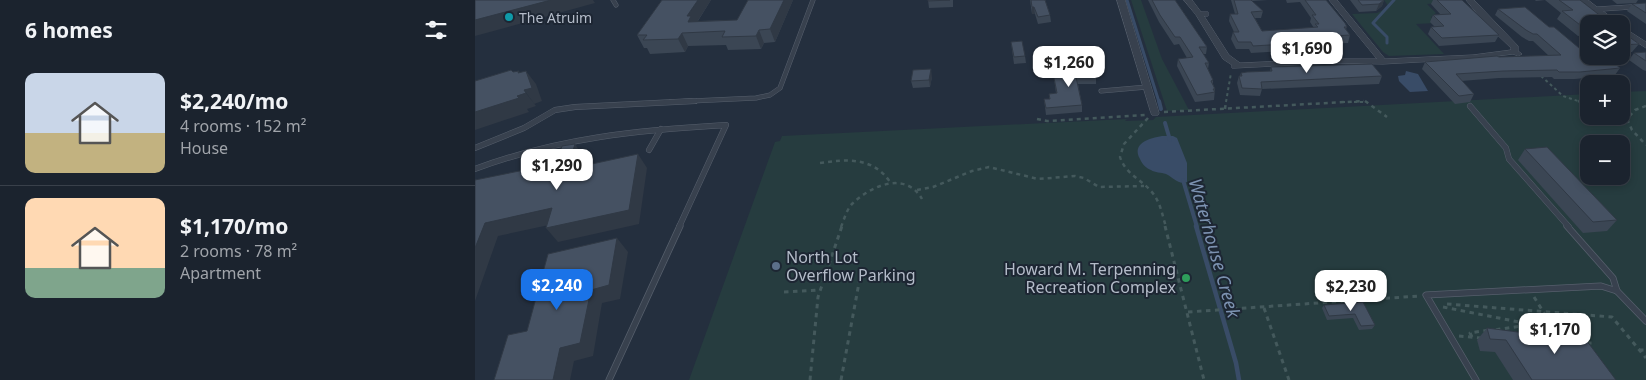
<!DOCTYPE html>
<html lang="en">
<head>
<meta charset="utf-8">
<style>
  :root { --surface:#1b232e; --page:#282f3a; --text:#f1f3f6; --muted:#a0a4aa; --line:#39404a; --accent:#1a73e8 }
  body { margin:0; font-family:"Noto Sans",sans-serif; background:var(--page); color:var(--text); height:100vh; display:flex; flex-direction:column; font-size:19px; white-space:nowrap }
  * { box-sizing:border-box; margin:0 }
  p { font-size:16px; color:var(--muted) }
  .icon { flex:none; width:28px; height:28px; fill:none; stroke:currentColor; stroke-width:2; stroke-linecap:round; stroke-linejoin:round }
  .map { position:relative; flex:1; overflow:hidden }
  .details { display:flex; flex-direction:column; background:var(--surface); width:475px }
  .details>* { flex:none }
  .controls { position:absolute; left:1105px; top:15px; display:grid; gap:10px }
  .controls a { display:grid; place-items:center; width:50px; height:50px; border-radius:10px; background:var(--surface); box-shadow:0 2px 8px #0003,0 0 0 1px var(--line); font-size:25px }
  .price { position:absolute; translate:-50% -42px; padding:0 11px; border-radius:10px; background:#fff; color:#222; font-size:16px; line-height:32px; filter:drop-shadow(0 1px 2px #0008) }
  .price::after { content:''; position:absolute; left:50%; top:30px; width:15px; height:11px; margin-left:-8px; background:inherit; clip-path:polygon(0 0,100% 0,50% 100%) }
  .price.active { background:var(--accent); color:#fff }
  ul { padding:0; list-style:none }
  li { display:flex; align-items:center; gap:15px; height:125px; padding:0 25px }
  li+li { border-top:1px solid var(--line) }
  li span { display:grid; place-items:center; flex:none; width:140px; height:100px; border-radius:10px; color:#555 }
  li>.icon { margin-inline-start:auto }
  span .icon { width:60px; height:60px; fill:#fffc; stroke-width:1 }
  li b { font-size:21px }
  h2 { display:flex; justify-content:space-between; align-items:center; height:60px; padding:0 25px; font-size:21px }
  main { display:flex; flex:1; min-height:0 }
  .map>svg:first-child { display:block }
  .green { fill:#263c3f; fill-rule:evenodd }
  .water { fill:#394c67 }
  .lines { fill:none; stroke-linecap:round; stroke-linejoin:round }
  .stream-far2 { stroke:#394c67; stroke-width:3 }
  .stream-far1 { stroke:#394c67; stroke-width:4 }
  .stream { stroke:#394c67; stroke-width:4.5 }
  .service-far2-casing { stroke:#565f6c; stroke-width:5 }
  .service-far1-casing { stroke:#565f6c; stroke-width:6 }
  .service-casing { stroke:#565f6c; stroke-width:7 }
  .minor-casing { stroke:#565f6c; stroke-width:1 }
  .path-far2 { stroke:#44595c; stroke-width:2; stroke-dasharray:3 3; stroke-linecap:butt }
  .path-far1 { stroke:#44595c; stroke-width:2.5; stroke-dasharray:4 4; stroke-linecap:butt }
  .path { stroke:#44595c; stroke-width:3; stroke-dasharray:4.5 4.5; stroke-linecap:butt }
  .service-far2 { stroke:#38414e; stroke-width:4 }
  .service-far1 { stroke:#38414e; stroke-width:5 }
  .service { stroke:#38414e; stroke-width:5.5 }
  .minor { fill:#38414e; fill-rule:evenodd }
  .wall { fill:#3b4654 }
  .shaded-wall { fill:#303945 }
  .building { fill:#455162; stroke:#303945 }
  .culture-dot { fill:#0f9aa8; stroke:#1d2633; stroke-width:2 }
  .service-dot { fill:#5c6f8a; stroke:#1d2633; stroke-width:2 }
  .leisure-dot { fill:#2e9e5b; stroke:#1d2633; stroke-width:2 }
  .labels { text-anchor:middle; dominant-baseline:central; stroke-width:4; stroke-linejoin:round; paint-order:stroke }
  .far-poi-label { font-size:14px; fill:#b4bcc9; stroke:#1d2633; text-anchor:start }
  .poi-label { font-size:16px; fill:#b4bcc9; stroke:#1d2633; text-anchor:start }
  .water-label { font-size:18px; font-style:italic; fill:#7c92b1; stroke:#1d2633 }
</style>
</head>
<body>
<main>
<section class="details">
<h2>6 homes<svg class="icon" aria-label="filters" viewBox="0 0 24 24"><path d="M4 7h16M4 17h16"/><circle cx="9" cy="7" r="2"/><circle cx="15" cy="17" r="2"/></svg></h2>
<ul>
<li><span style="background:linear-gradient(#c9d6e8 60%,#c2b280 0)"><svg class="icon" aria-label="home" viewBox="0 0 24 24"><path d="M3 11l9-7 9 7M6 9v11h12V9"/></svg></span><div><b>$2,240/mo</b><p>4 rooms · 152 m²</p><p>House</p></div></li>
<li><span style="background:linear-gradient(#ffd9b3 70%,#7fa58c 0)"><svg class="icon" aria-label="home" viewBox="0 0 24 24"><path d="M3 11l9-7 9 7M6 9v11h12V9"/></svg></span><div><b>$1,170/mo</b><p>2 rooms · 78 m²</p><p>Apartment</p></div></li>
</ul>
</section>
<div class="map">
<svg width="1171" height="380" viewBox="0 0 1171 380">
  <rect width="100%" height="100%" fill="#242f3e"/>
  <g class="green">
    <path d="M656 0H666L687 59 714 110 692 111Z"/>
    <path d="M909 0H984L986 2 952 4 961 13 956 17 961 23 941 24 969 54 914 56 908 52 877 14 902 13 914 7Z"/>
    <path d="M1171 91V380H214L300 142 305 141 307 136 652 119 650 121 678 120 681 117 1114 94V116H1146V92ZM1114 144H1146V176H1114Z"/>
  </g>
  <g class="water">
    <path d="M931 71 943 74 953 91 935 92 924 81 923 76 930 75Z"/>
    <path d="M687 136H698L702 138 712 163V182C703 185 699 178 691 174 686 172 680 173 676 170 671 168 667 164 665 159 656 143 675 138 687 136Z"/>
  </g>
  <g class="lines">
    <g class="stream-far2">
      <path d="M652 0 684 102"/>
      <path d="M912 43V37L898 23 919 0"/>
    </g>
    <g class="stream-far1">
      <path d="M684 101 686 109"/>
      <path d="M690 123 695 140"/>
      <path d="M708 180 722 227"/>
    </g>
    <path class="stream" d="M721 226 761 363 764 380"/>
    <defs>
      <g id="service-far2">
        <path d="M138 0 141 5"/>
        <path d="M626 91 672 87"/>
        <path d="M195 102 281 98 295 95 305 88 338 0"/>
      </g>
      <g id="service-far1">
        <path d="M995 106 1031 148 1034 159 1094 227"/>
        <path d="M0 148 49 128 80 110 100 107 220 101"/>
        <path d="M174 150 186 129"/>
        <path d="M0 169C83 138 163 130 251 125L204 227"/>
      </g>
      <g id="service">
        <path d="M1092 226 1138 278 1142 291"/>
        <path d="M134 380 205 226"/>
        <path d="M1001 380 951 295 1126 286 1142 291 1171 321"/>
      </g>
      <g id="minor">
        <path d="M642 0H650L684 113 683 115H677L676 113Z"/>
        <path d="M709 0H717L726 12H733V16H729L754 55 765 63 859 59H902L854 0H862L910 59 998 55 1036 50V48L1009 22 991 0H999L1043 46V51L1047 54 1043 56 1038 54 998 59 908 64 859 63 760 68H757V65L748 59 721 15Z"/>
        <path d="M1105 0H1113L1122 7 1171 4V8L1128 11 1145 24H1136Z"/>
        <path d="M1146 26 1171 42V48L1146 32Z"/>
      </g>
    </defs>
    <use href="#service-far2" class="service-far2-casing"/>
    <use href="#service-far1" class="service-far1-casing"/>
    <use href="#service" class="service-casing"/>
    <use href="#minor" class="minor-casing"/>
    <g class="path-far2">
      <path d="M1066 76 1088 96 1106 102"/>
      <path d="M751 102 756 73"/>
      <path d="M867 102H892"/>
    </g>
    <g class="path-far1">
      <path d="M890 101 912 117"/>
      <path d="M1103 101 1114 105"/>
      <path d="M1171 106 1160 110 1152 119 1157 130 1171 145"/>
      <path d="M750 109 751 101"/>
      <path d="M689 112 889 101"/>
      <path d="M1144 116 1152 119"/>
      <path d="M673 118 649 144 645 157C650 173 665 179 675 190 685 200 687 214 691 227"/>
      <path d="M562 119 572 121 671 115"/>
      <path d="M345 163C372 159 398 157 415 182"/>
      <path d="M442 190 458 187 497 171 514 167 563 179 600 176 609 178 624 187 669 186"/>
      <path d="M366 227C369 220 372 208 378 203 397 185 431 171 447 199"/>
    </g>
    <g class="path">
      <path d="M690 226 729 380"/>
      <path d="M309 292 345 290"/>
      <path d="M1059 297 1081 332"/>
      <path d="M972 304 1137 317 1171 358"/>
      <path d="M968 307 1049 323 1047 326 1019 330"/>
      <path d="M789 308 814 380"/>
      <path d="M713 312 944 296"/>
      <path d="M984 336 1006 338"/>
      <path d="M997 337 995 333 1014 330"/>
      <path d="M1112 343H1118"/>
      <path d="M1164 350H1171"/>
      <path d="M335 380 343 297 367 226"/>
      <path d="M366 380 386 272"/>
    </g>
    <use href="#service-far2" class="service-far2"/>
    <use href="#service-far1" class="service-far1"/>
    <use href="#service" class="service"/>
    <use href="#minor" class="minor"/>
  </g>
  <g class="wall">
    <path d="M187 0H236L223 21 262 20 318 0 300 42 289 43 286 49 253 50 251 45 213 46 210 52 175 54 172 48H169L162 35Z"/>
    <path d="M453 0H478V7L454 8Z"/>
    <path d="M555 0H570L575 15 576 22 563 24 560 14H557Z"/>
    <path d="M673 0H700L732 47 731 54H728L734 63 733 69 738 80V84L740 89 739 100 720 102 702 66 703 59 712 58 704 44 699 45 684 22Z"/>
    <path d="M756 0H793L777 1 788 11 786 18H780L787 31 839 28 835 22 836 18 825 2 812 3 811 0H851L872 27 871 29 875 35 873 43 844 44 842 49 776 53 774 49H761L756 39 758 32H759L754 21 755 14H760Z"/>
    <path d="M875 0H909L907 6 901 11 884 12Z"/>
    <path d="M958 0H987L1024 35 1020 42 964 46 953 34 956 27H960L955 22 958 15H966L956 4Z"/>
    <path d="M1060 0H1106V1L1114 24V35L1103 36 1082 19 1086 13 1070 0 1061 1Z"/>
    <path d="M1137 0H1163L1161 3 1142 4Z"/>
    <path d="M1171 3V24L1152 11 1157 4Z"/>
    <path d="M1023 9 1074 27 1110 53 1145 68 1140 75 1100 79H1079L1077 77 1024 78 986 81 999 94 995 102 980 104 947 69 950 62 1074 56 1058 41H1054L1047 37 1020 15Z"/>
    <path d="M1146 31 1164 44 1157 52H1146Z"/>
    <path d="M536 42 550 56 551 63 539 64Z"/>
    <path d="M1171 52V71L1168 70 1154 60 1159 53Z"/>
    <path d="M593 66 621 77V84H603L607 105V112L571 115 569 99H574V94L581 93 579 78 594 77Z"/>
    <path d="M796 67 907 76 904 84 787 89 785 96 765 95 762 83 764 76H765L766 73 795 71Z"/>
    <path d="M457 77 455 87 438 88 436 81Z"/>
    <path d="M1050 149 1142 220 1132 231 1108 233 1043 160Z"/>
    <path d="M888 302 900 325 897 329 884 330 878 318 852 320 847 308 849 305Z"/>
    <path d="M1012 328 1052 333 1055 329 1141 380H1038L1020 352 1005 351 1002 340Z"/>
  </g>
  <g class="shaded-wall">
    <path d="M76 0H118L120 3 0 36V20Z"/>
    <path d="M223 0H236L220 25 213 22 212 16Z"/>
    <path d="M309 0H318L300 42 295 29Z"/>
    <path d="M909 0 907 6 901 11 904 4Z"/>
    <path d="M557 7H559L560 14H557Z"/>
    <path d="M284 30 289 43 286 49 281 36Z"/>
    <path d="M207 33 213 46 210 52 203 39Z"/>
    <path d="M456 69 457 77 455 87 454 80Z"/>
    <path d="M51 71 61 84 67 101 59 104 49 90Z"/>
    <path d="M51 93 61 106 52 109 54 112 0 130V112Z"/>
    <path d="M100 144 109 158 108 162 116 172 114 180 95 160Z"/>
    <path d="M163 154 172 168 164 224 83 242 71 228Z"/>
    <path d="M77 208 88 222 23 236 0 301V248L10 223Z"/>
    <path d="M142 238 153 252 145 299 127 303 118 356 99 361 95 380H77L85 348Z"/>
  </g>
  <g class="building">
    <path d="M0 0H76L0 20Z"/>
    <path d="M187 0H223L212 16H216L213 22 262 20 273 0H309L295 29 284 30 281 36 247 37 250 31 207 33 203 39 168 40 172 35H162Z"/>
    <path d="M453 0H475L453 1Z"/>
    <path d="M556 0H570L575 15 563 17 559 7H557Z"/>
    <path d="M677 0H700L732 47H724L734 63H730L738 80 736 81 740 89H738L740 92 722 95 703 59 718 57 705 37H700L685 15Z"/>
    <path d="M759 0H776L788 11 776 12 787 31 843 27 840 24H844L837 15H841L830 0H851L870 23 872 27H869L875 35 841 37 844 42 778 46 776 42H763L758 32H764L755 14H763Z"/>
    <path d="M883 0H909L904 4 887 5Z"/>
    <path d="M962 0H987L1024 35 967 38 956 27 969 26 958 15 976 14Z"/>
    <path d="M1084 0H1105L1136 24H1114V27L1109 28 1087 11 1098 10Z"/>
    <path d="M1171 3V13L1157 4Z"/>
    <path d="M1050 7 1074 27H1079L1110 53H1114V56H1131L1145 68 1105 72H1084L1082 70 1028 71 981 74 999 94 984 96 950 62 1022 56 1024 57 1086 55 1062 34H1058L1051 30 1023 9Z"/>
    <path d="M1146 31 1164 44 1146 45Z"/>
    <path d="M547 41 550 56 539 57 536 42Z"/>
    <path d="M1171 52V61L1159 53Z"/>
    <path d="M897 64 907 76 786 82 787 89 767 88 764 76H767L766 73 772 72 797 71 796 67Z"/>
    <path d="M619 65 621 77H601L607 105 571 108 569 99H575L574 94 582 93 579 78 595 77 593 66Z"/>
    <path d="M456 69 454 80 436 81 438 70Z"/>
    <path d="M36 70 38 72 44 71 43 73 51 71 57 88 49 90 51 93 42 96 44 98 0 112V81Z"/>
    <path d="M100 144 95 160 106 158 103 167 163 154 154 210 71 228 77 208 10 223 0 248V180L74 165 77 156 84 155 87 146Z"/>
    <path d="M1072 147 1142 220 1118 222 1050 149Z"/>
    <path d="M142 238 134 285 116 290 105 343 85 348 78 380H19L33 335 52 331 73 254Z"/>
    <path d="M888 302 900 325 886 326 880 314 854 316 849 305Z"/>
    <path d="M1012 328 1058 334 1055 329 1106 333 1141 380H1057L1031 340 1015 339Z"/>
  </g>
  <circle class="culture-dot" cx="34" cy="17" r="5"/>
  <circle class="service-dot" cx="301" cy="266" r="5"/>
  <circle class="leisure-dot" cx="711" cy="278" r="5"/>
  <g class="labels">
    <g class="far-poi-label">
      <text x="44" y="17">The Atruim</text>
    </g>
    <g class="poi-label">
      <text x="311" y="257">North Lot<tspan x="311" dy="18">Overflow Parking</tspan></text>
      <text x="701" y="269" text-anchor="end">Howard M. Terpenning<tspan x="701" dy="18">Recreation Complex</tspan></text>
    </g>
    <g class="water-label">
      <text transform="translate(740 248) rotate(74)">Waterhouse Creek</text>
    </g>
  </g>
</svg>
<div class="controls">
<a><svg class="icon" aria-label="layers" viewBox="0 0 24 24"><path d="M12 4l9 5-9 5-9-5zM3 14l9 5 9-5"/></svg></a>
<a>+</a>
<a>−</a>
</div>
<b class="price" style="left:832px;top:74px">$1,690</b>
<b class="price" style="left:594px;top:88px">$1,260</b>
<b class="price" style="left:82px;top:191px">$1,290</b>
<b class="price active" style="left:82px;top:311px">$2,240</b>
<b class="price" style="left:876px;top:312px">$2,230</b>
<b class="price" style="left:1080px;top:355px">$1,170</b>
</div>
</main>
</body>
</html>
